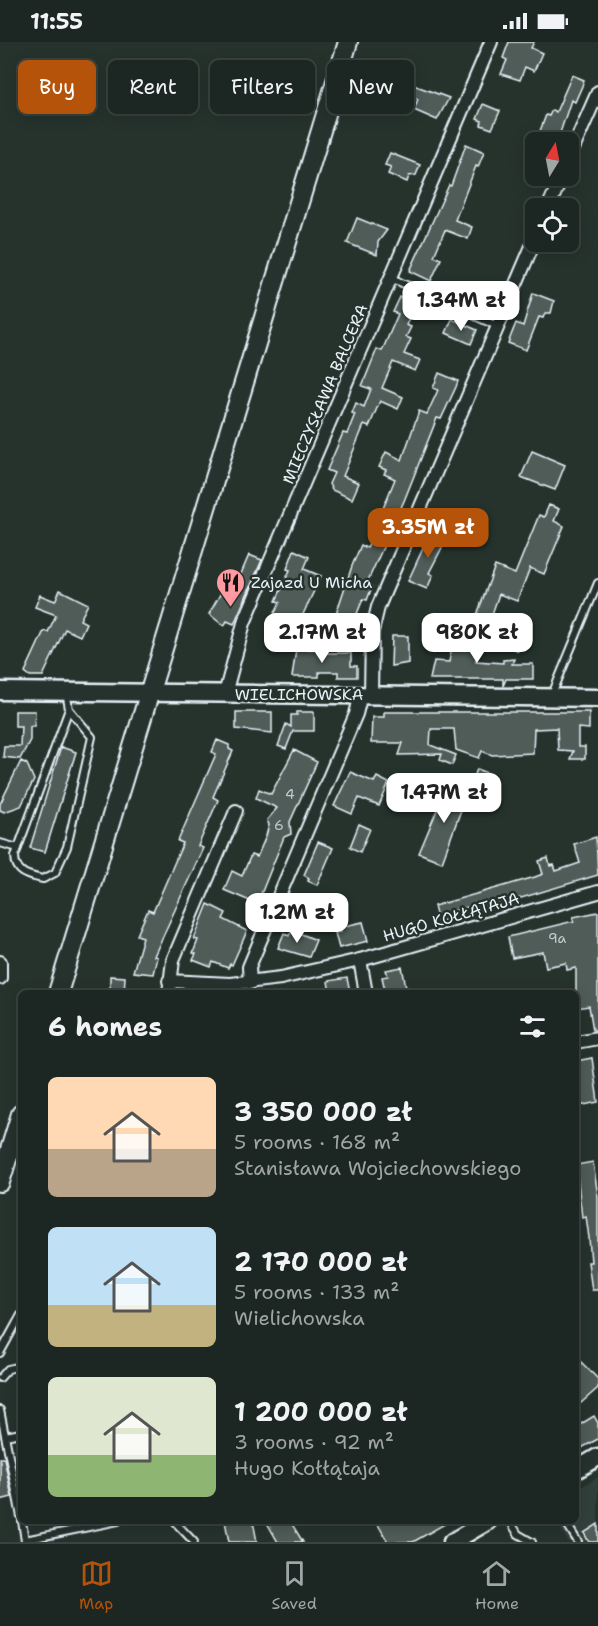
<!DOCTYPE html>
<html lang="en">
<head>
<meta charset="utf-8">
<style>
  :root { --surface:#1c2622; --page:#252e2a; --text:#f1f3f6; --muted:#a0a5a5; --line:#3a4340; --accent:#b45309 }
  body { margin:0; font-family:"Shantell Sans",sans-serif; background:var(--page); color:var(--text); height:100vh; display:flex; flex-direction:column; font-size:22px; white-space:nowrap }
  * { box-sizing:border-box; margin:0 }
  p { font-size:20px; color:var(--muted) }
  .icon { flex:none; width:33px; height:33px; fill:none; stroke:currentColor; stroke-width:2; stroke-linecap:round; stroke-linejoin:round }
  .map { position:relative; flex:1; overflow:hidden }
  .sheet { position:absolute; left:18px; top:948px; width:561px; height:534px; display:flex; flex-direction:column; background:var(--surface); border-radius:9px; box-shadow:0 3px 15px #0003,0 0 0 2px var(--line) }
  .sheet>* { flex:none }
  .banner { position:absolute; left:18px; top:18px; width:562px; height:54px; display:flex; gap:12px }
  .needle { width:39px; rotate:10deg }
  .fabs { position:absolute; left:525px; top:90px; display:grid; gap:12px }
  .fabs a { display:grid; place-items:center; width:54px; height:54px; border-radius:9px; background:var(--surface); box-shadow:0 3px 15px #0003,0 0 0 2px var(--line); font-size:30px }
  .price { position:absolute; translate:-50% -51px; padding:0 14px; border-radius:12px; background:#fff; color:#222; font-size:20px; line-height:39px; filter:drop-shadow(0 2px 3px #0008) }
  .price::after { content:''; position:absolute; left:50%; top:36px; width:18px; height:14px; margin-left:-9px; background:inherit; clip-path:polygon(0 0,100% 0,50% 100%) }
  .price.on { background:var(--accent); color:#fff }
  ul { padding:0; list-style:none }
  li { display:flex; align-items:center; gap:18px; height:150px; padding:0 30px }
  li span { display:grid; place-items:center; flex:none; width:168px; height:120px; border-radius:9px; color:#555 }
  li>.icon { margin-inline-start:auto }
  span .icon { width:72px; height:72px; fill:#fffc; stroke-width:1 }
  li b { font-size:26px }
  h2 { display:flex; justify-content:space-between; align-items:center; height:72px; padding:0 30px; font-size:26px }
  .tag { padding:0 21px; border-radius:9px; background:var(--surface); box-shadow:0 3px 15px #0003,0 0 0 2px var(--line); font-size:21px; line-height:54px }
  .tag.on { background:var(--accent); color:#fff }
  .status { display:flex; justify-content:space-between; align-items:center; height:42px; padding:0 30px; background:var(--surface); direction:ltr }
  .status svg { height:16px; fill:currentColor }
  .dock { display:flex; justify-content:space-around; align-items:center; height:84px; border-top:2px solid var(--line); background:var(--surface); font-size:16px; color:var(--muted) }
  .dock a { display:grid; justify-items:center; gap:3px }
  .dock .on { color:var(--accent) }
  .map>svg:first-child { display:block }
  .built { fill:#333f3a }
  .building { fill:#505c59; stroke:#e8f1f8; stroke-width:1.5 }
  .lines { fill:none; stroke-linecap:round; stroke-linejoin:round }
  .service-casing { stroke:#e8f1f8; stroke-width:10 }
  .minor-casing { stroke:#e8f1f8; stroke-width:16 }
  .tertiary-casing { stroke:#e8f1f8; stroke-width:21 }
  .secondary-casing { stroke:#e8f1f8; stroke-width:22 }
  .service { stroke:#26332d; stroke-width:6 }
  .minor { stroke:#26332d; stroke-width:12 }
  .tertiary { stroke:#26332d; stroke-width:16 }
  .secondary { stroke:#26332d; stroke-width:18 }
  .labels { text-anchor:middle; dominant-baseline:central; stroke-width:5; stroke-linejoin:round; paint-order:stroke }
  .number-label { font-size:14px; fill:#c2ccd0 }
  .street-label { font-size:16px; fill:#e8f1f8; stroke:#26332d }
  .poi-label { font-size:16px; fill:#e8f1f8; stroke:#26332d; text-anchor:start }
</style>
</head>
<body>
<div class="status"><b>11:55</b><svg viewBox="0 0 49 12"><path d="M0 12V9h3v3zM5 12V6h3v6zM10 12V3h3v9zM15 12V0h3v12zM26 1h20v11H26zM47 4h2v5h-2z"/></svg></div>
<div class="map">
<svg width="598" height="1500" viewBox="0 0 598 1500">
  <rect width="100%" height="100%" fill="#26332d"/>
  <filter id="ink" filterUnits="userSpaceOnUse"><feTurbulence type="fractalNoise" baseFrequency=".0167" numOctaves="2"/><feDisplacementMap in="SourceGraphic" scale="12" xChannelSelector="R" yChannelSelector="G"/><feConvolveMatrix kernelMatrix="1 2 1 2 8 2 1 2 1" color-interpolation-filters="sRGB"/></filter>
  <g filter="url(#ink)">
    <path class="built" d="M598 1435V1500H568L556 1479H576V1448Z"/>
    <g class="building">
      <path d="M509 0H534L531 6 542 11 534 29 525 25 520 38 501 32 507 18 503 16Z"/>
      <path d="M572 33 584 38 582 44 575 60 571 58 558 97 547 96 540 89 546 73 549 74 552 68 556 70Z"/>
      <path d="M408 41 449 56 437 78 414 68 418 57 404 51Z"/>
      <path d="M483 62 500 69 492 87 481 83 482 79 477 77Z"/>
      <path d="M466 102 484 110 478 125 476 124 455 178 472 185 468 197 445 188 434 214 441 217 431 239 410 229 449 143 451 144Z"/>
      <path d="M390 111 420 123 416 133 409 134 407 140 388 132 391 125 385 123Z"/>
      <path d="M357 176 387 188 378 200 377 213 347 201Z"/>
      <path d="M533 251 554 259 551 271H545L543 276 539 275 526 308 508 301 516 281 523 284Z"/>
      <path d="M400 255 415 262 406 283 411 285 406 295 411 297 404 312 420 318 415 329 393 320 382 346 403 355 398 367 380 359 369 385 364 383 343 434 359 441 352 457 332 448 329 442 334 431 327 428 343 391 347 392 355 372 352 371 356 361 364 365 371 347 362 344 377 307 382 309 398 272 393 270Z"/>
      <path d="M452 277 477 288 471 302 446 291Z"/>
      <path d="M439 331 458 339 456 345 441 377 437 376 404 459 366 543 372 545 367 558 363 557 352 584 345 582 341 584 334 578 352 524 361 503 367 506 395 437 384 432 386 428 379 425 386 410 402 418 419 369 427 372 438 348 433 346Z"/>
      <path d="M532 409 565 423 555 448 521 435Z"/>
      <path d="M549 463 559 467 554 479 564 484 544 532 530 526 517 559 499 552 491 575 525 590 518 609 471 589 495 524 515 532 539 473 544 475Z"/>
      <path d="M430 487 448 494 429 531 433 533 427 547 408 539 425 502 424 493Z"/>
      <path d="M294 508 309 515 304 527 321 534 298 583 274 573 280 560 276 559 290 528 287 527Z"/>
      <path d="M249 513 262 518 234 582 227 579 224 584 209 572 222 549 232 553Z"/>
      <path d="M60 548 88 562 80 578 86 581 80 594 65 587 43 634H30L25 630 44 589 48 590 56 573 35 565 40 553 55 559Z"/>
      <path d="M455 589 477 594 476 619 503 621V618L514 617 512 622H533V637H506L503 644V637H430L434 619 449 620Z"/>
      <path d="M392 594H408V621L391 624Z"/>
      <path d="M296 607H318V611H351V624H357V635H338V630H319V635H292Z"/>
      <path d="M15 669H35L34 684H30V698L20 717 3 715 4 704H20L21 684H15Z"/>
      <path d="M236 670H272V691L236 687Z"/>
      <path d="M297 670H314V689H293L286 707 278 704 286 682 291 685V673H297Z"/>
      <path d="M384 670H589V687L578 686V705H585V717H570L573 709 558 708 557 686 534 687 533 711 492 713 482 709 479 716 456 708 454 687H431L430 703 456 713 452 723 440 718 442 712 399 713 403 701H371L372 675H384Z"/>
      <path d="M217 698 229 703V707L233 709 213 755 218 758 198 804 203 806 154 914 157 915 153 932 133 930 143 895 137 893 148 868 153 870 183 801 178 799 216 712 212 710Z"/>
      <path d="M61 705 76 710 45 810 30 806Z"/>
      <path d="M294 708 317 720 290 780 291 792 284 795 257 862 224 848 232 829 242 834 251 813 257 815 266 794 269 783 267 778 277 766 256 756 259 747 271 752Z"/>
      <path d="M21 719 27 722 34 738 21 764 4 770 0 768V762Z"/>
      <path d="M477 727 493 733 486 752 470 747Z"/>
      <path d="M350 730 374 740 377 735 389 741 379 764 359 756 352 772 334 764Z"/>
      <path d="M454 740 469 746 442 820 419 811 442 756 447 758Z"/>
      <path d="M359 782 370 787 360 810 350 805Z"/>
      <path d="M596 795 598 833 474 870 472 864 453 869 455 876 438 880 434 864 535 835 543 832 539 819 548 816 550 824 554 823 556 829 580 821 574 802Z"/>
      <path d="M318 800 333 806 317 843 308 839 309 836 304 833Z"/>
      <path d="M208 862 226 871 223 877 247 889 232 923 230 922 228 926 213 920 211 925 193 918 196 912 193 911 198 898 194 897Z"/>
      <path d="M598 870V988H593L589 964 576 966V926L567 928 566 921 546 925 543 910 512 916 508 895 574 879 573 875Z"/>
      <path d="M363 880 368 899 339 906 335 891 341 889 340 885Z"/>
      <path d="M292 888 316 898 309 915 278 906 284 891 289 894Z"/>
      <path d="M402 925 407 950 391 951 390 947 385 948 382 935 388 934 386 928Z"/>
      <path d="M110 934 125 935 124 951H110Z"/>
      <path d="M347 936 350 951H330L328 939Z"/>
      <path d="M592 1016 598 1060 579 1064 576 1019Z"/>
      <path d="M593 1120 598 1155V1248H592L588 1220H591L589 1196 586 1174 582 1175 576 1123Z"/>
      <path d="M576 1315 598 1337V1346L581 1361 576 1356Z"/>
      <path d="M594 1374 598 1381V1397L576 1409V1385Z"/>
      <path d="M0 1416H4L12 1455 0 1458Z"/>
      <path d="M225 1479H253L257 1500H229Z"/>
      <path d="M266 1479H290L303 1500H278Z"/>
      <path d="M376 1479H450L413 1500H388Z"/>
      <path d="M598 1482V1500H589L584 1491Z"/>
    </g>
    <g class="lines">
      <defs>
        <g id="service">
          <path d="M393 237 497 284"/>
          <path d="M66 650 69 667 92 695 67 805 55 831 43 837C28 834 15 831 15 814L69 667"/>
          <path d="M551 655 598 541"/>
          <path d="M0 801 18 806"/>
          <path d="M0 1311 21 1273"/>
          <path d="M0 1336 8 1327 21 1324"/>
          <path d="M0 1368 21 1475"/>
          <path d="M5 1394 21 1391"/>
          <path d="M22 1479 25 1499"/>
          <path d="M174 1479 194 1500"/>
          <path d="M510 1479 518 1492 532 1500"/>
          <path d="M565 1479 578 1500"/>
          <path d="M25 1498 118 1479"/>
        </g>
        <g id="minor">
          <path d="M568 118 598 50"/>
          <path d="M548 166 562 134"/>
          <path d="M225 652 244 581 491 0"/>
          <path d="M371 652 372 590 378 565 536 195"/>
          <path d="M360 918 366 951"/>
          <path d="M0 920V936"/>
          <path d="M169 939 230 942 281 936 360 918 598 850"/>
          <path d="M250 941 249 925 356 672 361 652"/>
          <path d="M169 951 173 918 236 769"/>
          <path d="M576 1000 598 996"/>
        </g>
        <g id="tertiary">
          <path d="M0 649 598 656"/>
          <path d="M576 1428 598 1415"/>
          <path d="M452 1500 488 1479"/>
        </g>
        <g id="secondary">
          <path d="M58 951 348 0"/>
          <path d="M0 1140 21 1072"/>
        </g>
      </defs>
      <use href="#service" class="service-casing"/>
      <use href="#minor" class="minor-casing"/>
      <use href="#tertiary" class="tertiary-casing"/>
      <use href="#secondary" class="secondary-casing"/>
      <use href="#service" class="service"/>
      <use href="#minor" class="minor"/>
      <use href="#tertiary" class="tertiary"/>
      <use href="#secondary" class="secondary"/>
    </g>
  </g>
  <defs>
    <symbol id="restaurant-pin" viewBox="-11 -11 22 30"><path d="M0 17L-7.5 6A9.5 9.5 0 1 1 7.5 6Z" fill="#ff9aa2" stroke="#26332d"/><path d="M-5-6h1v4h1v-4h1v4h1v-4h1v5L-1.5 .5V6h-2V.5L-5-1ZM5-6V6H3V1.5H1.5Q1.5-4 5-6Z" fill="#111"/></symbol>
  </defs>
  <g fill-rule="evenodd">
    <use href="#restaurant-pin" x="214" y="524" width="33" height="45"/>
  </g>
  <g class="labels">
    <g class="number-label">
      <text x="290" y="752">4</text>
      <text x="279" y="783">6</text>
      <text x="557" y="896">9a</text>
    </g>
    <g class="street-label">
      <text transform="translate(325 352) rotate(-67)">MIECZYSŁAWA BALCERA</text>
      <text x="299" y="652">WIELICHOWSKA</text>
      <text transform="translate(451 875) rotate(-16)">HUGO KOŁŁĄTAJA</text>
    </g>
    <g class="poi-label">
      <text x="251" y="540">Zajazd U Micha</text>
    </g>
  </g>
</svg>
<div class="fabs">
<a><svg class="needle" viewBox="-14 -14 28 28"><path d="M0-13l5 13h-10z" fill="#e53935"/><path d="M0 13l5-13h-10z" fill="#a0a5a5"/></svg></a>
<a><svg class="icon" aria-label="locate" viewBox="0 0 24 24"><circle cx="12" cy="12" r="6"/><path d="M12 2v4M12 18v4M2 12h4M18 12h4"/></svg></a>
</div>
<b class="price" style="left:461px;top:290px">1.34M zł</b>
<b class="price on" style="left:428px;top:517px">3.35M zł</b>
<b class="price" style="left:322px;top:622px">2.17M zł</b>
<b class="price" style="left:477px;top:622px">980K zł</b>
<b class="price" style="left:444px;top:782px">1.47M zł</b>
<b class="price" style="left:297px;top:902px">1.2M zł</b>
<div class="banner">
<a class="tag on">Buy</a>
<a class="tag">Rent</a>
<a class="tag">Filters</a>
<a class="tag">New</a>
</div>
<section class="sheet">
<h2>6 homes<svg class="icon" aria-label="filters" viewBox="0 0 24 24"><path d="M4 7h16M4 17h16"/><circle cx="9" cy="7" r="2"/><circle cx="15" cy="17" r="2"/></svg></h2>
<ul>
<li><span style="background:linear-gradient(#ffd9b3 60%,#b9a48a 0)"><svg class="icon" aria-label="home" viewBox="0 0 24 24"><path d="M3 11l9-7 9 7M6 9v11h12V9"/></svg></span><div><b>3 350 000 zł</b><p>5 rooms · 168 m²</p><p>Stanisława Wojciechowskiego</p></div></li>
<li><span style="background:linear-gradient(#bfe0f5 65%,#c2b280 0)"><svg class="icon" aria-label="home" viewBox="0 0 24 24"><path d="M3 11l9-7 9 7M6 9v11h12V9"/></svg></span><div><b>2 170 000 zł</b><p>5 rooms · 133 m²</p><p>Wielichowska</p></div></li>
<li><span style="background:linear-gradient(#dfe7d0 65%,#8fb573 0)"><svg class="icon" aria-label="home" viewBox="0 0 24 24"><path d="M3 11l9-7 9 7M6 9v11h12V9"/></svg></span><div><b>1 200 000 zł</b><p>3 rooms · 92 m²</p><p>Hugo Kołłątaja</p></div></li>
</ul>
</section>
</div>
<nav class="dock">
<a class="on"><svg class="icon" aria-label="map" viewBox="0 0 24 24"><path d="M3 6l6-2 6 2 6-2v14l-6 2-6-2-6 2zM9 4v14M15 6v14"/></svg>Map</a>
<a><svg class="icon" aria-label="saved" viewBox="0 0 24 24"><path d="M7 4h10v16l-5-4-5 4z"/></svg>Saved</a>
<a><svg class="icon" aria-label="home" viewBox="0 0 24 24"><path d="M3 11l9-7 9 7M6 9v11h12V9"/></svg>Home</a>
</nav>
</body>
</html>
